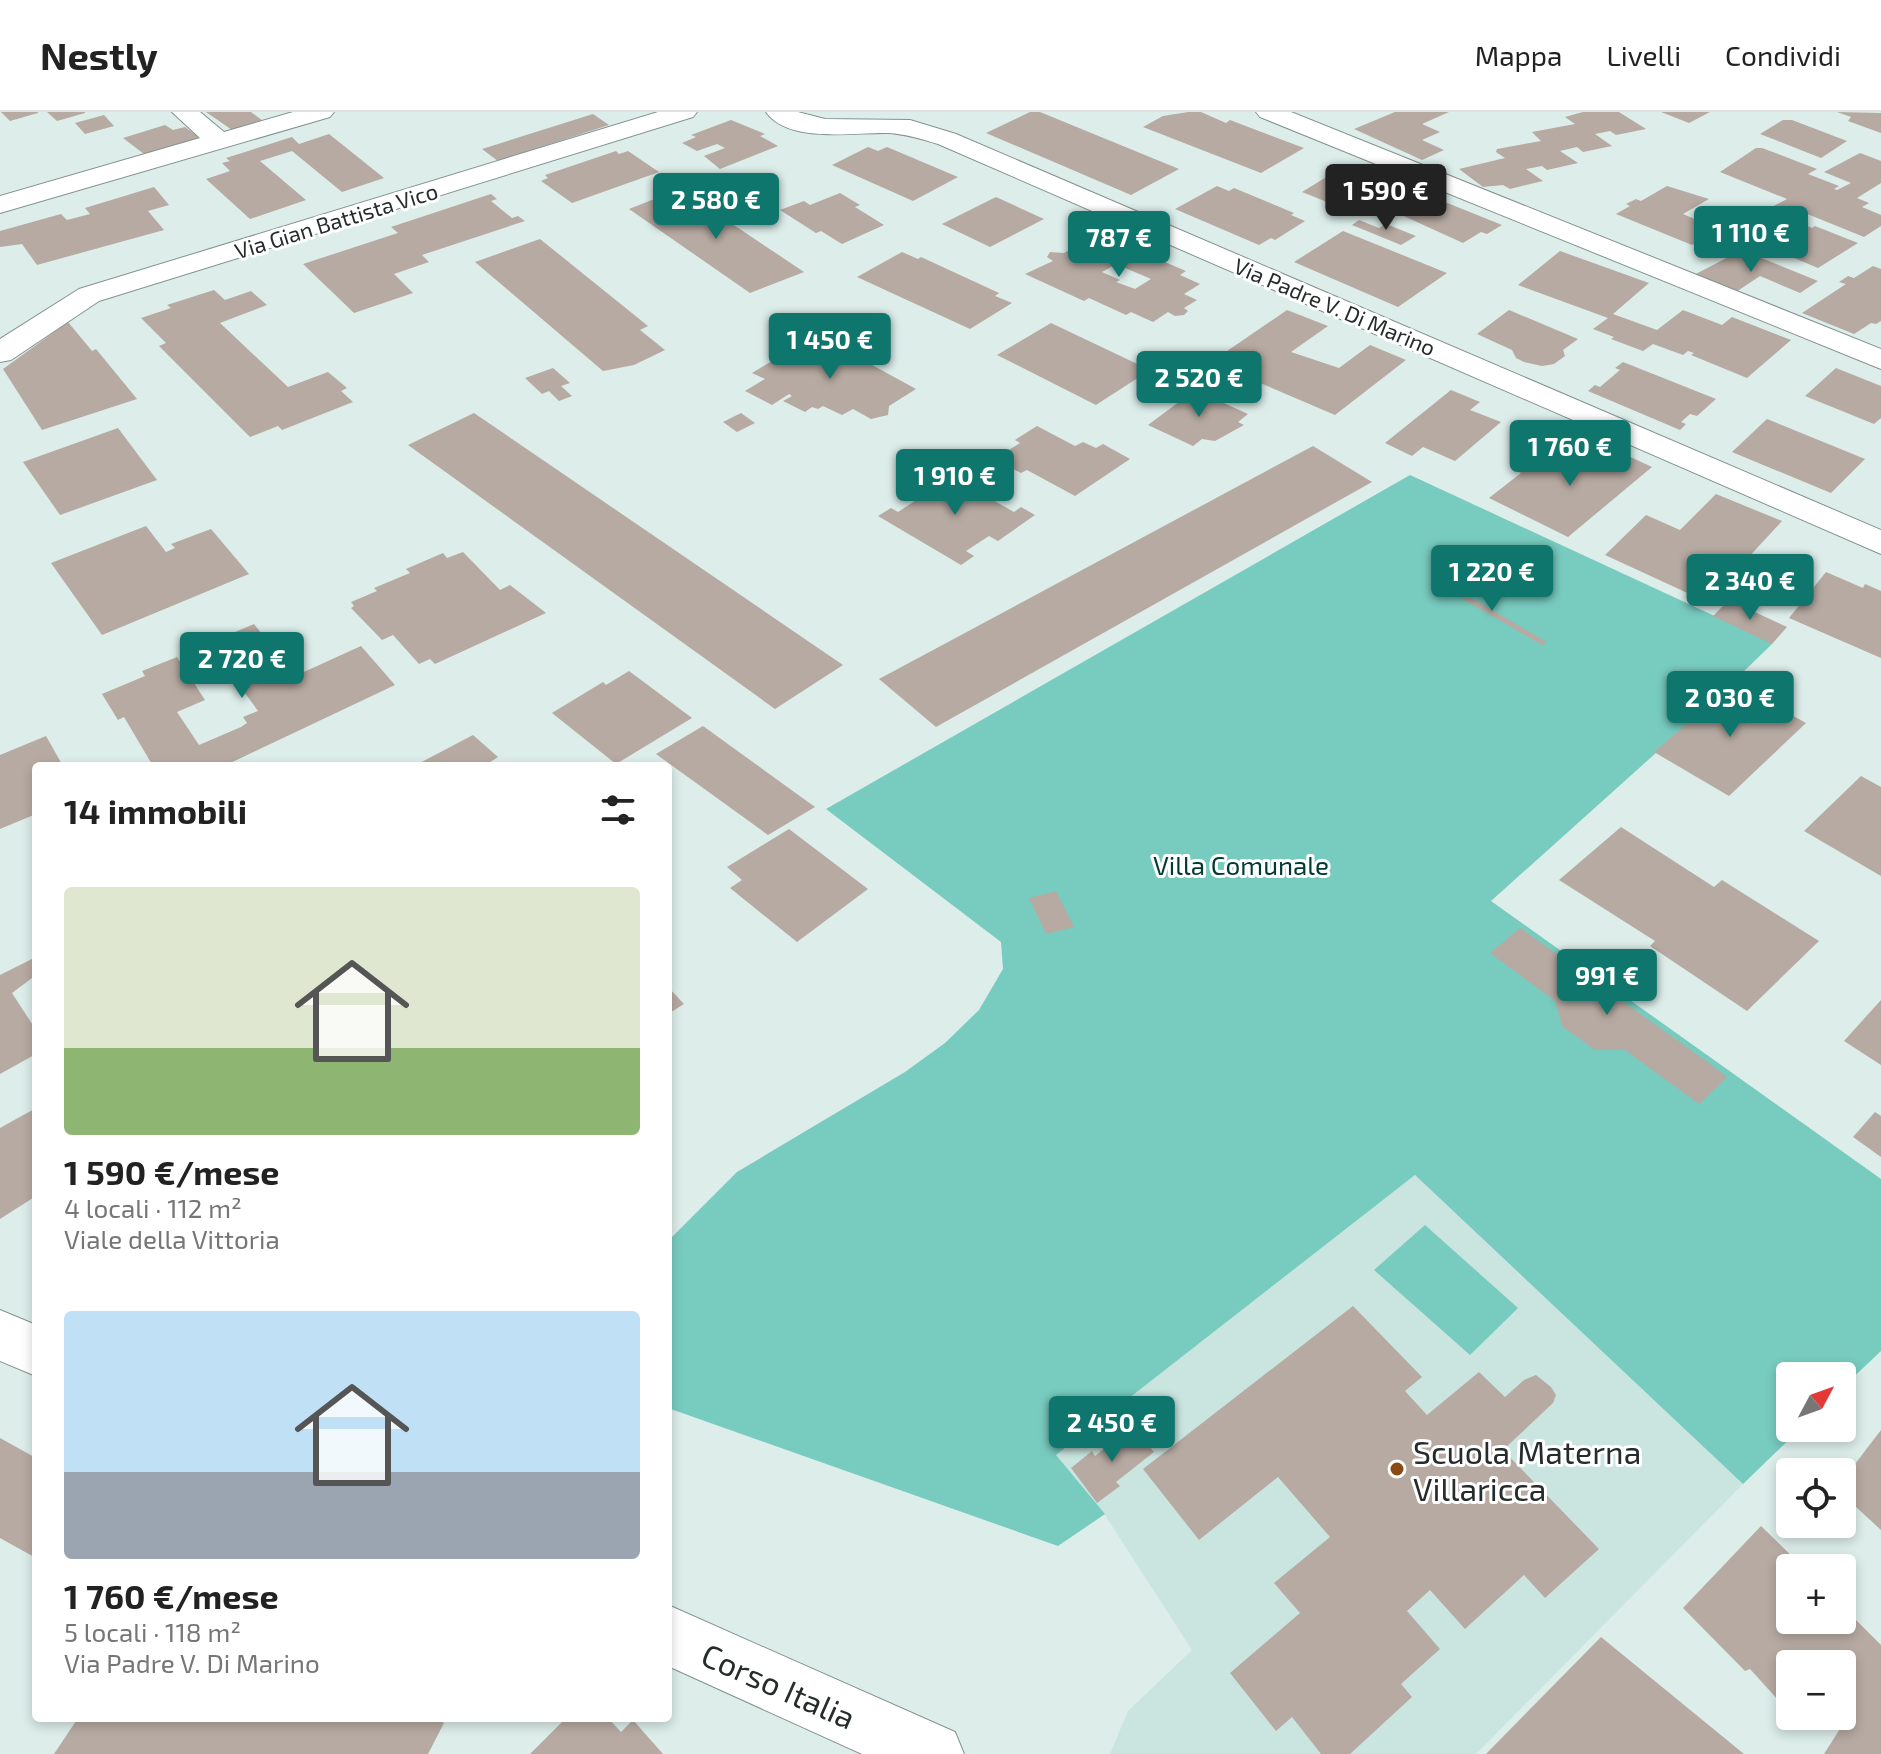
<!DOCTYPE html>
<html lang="it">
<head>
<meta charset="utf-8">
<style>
  :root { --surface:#fff; --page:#f2f2f2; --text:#222; --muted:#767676; --line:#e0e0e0; --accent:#0f766e }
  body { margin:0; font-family:"Exo 2",sans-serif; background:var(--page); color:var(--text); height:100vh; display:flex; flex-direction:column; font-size:30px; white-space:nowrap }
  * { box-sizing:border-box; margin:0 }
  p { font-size:26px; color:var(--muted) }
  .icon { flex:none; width:44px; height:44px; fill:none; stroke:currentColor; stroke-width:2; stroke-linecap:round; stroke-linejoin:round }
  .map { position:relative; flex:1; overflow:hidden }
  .panel { position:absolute; left:32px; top:650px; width:640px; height:960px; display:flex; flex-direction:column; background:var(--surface); border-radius:8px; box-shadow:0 4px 12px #0003 }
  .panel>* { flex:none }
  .needle { width:52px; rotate:49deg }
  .fabs { position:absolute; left:1776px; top:1250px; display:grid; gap:16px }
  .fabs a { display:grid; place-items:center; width:80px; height:80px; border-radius:8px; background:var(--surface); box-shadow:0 4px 12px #0003; font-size:40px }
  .price { position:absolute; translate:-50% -68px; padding:0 18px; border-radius:8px; background:var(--accent); color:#fff; font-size:26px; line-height:52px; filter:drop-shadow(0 2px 4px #0008) }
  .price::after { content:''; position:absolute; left:50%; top:48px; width:24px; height:18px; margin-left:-12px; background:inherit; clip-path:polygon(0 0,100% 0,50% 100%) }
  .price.on { background:#222; color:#fff }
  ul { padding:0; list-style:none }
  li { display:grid; align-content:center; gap:16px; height:424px; padding:0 32px }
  li span { display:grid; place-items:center; height:248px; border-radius:8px; color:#555 }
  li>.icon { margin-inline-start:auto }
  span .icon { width:144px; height:144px; fill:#fffc; stroke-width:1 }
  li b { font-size:34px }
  h2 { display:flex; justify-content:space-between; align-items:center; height:96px; padding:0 32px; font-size:34px }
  header { display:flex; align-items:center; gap:48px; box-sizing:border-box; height:112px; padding:0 40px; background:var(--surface); border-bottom:2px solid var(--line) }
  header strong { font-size:38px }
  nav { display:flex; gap:44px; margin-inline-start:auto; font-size:28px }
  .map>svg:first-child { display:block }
  .built { fill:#cae5e0 }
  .green { fill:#78cbbf }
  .building { fill:#b7aaa2; fill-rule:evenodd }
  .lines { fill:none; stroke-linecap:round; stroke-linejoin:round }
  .street-casing { stroke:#839390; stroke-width:2 }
  .street { fill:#fff; fill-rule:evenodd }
  .poi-dot { fill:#8b4a15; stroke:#fff; stroke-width:3 }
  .labels { text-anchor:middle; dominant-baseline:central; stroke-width:6; stroke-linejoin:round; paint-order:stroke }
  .far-street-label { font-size:22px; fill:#252c2b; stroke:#fff }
  .park-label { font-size:26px; fill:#003a34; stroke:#fff }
  .near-poi-label { font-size:32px; fill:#252c2b; stroke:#fff; text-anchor:start }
  .near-street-label { font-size:32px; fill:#252c2b; stroke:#fff }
</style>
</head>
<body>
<header>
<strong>Nestly</strong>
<nav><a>Mappa</a><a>Livelli</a><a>Condividi</a></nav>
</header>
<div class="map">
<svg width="1881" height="1642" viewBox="0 0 1881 1642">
  <rect width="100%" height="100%" fill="#dcedea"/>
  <path class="built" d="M1415 1063 1743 1372 1476 1642H1110L1128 1599 1192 1538 1105 1403 1056 1343Z"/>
  <g class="green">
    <path d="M1410 363 1773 531 1706 596 1491 789 1881 1067V1239L1842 1276V1264H1790V1316H1801L1743 1372 1415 1063 1056 1343 1105 1402 1058 1434 668 1296V1129L737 1060 905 960 945 931 979 898 1003 857 1001 830 826 697Z"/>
    <path d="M1425 1113 1518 1196 1470 1243 1374 1158Z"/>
  </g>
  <g class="building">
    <path d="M1 0H38V1L10 9Z"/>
    <path d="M47 0H85V1L57 9Z"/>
    <path d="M206 0H251L266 11 235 20Z"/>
    <path d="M1030 0H1040L1179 57 1131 83 986 21Z"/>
    <path d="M1188 0H1201L1226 11 1230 8 1304 36 1261 61 1143 15 1163 4Z"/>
    <path d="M1395 0H1449L1422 12 1440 20 1422 28 1444 38 1422 48 1354 17Z"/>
    <path d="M1583 0H1619L1646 17 1616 23 1610 19 1595 22 1612 34 1583 40 1577 35 1560 39 1578 51 1547 58 1542 54 1526 57 1543 69 1510 77 1503 73 1483 75 1459 57 1505 46 1496 40 1497 37 1541 29 1532 20 1575 12 1565 5Z"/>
    <path d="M1661 0H1710L1689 11Z"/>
    <path d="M1837 0 1881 1V21L1848 9 1851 5Z"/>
    <path d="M593 2 609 13 498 49 482 37Z"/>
    <path d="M104 3 114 14 85 22 75 11Z"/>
    <path d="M731 8 765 22 760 24 778 34 720 57 704 44 725 36 717 32 697 39 682 31 696 25 691 23Z"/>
    <path d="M1783 8H1792L1847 29 1821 46 1760 22Z"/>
    <path d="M165 13 173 18 185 15 203 28 166 40 162 37 144 42 123 26Z"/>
    <path d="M329 22 384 66 342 80 292 39 260 49 306 88 250 107 206 67 230 59 222 51 230 49 226 46 292 25 299 32Z"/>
    <path d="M868 35 878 39 887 35 958 65 913 89 832 53Z"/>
    <path d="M1756 36H1762L1817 57 1808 62 1839 74 1834 77 1837 78 1851 71 1824 60 1860 41 1881 49V71L1857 86 1869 91 1862 95 1881 103V114L1864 125 1800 99 1788 106 1768 97 1787 87 1720 60Z"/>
    <path d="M616 39 619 42 628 39 659 60 572 91 541 69 548 66 545 63Z"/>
    <path d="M1346 53 1385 68 1342 96 1302 80Z"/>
    <path d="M1217 74 1229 79 1234 76 1294 101 1291 103 1305 109 1275 128 1271 126 1259 133 1175 97Z"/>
    <path d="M1667 74 1709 87 1683 102 1725 120 1711 128 1705 126 1692 133 1616 102 1630 94 1626 92 1636 87 1641 89Z"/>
    <path d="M154 75 169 93 148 99 164 118 37 153 22 132 0 135V119L61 102 67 108 90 102 85 96Z"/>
    <path d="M677 75 804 160 750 181 629 97 662 84 658 82Z"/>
    <path d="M840 81 860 93 855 95 884 113 842 132 821 119 816 121 780 98 804 89 810 93Z"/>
    <path d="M491 82 497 87 491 89 512 106 518 104 525 109 422 143 429 150 394 162 413 181 354 201 303 152 398 121 391 115Z"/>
    <path d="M996 85 1044 107 990 135 942 112Z"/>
    <path d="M1435 86 1502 113 1487 122 1481 120 1463 131 1397 101 1419 88 1426 91Z"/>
    <path d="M1359 108 1379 116 1386 112 1416 124 1401 133 1352 113Z"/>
    <path d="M1794 108 1812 116 1815 114 1858 131 1818 156 1756 130Z"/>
    <path d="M1343 119 1447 161 1398 195 1294 150Z"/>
    <path d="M1099 122 1186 159 1180 163 1200 172 1184 182 1197 188 1184 196 1188 199 1184 203 1175 204 1168 200 1153 210 1131 200 1126 203 1089 186 1084 189 1025 162 1053 149 1047 145 1050 140 1064 141ZM1116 152 1151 167 1135 177 1116 170 1120 168 1102 160Z"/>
    <path d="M540 127 648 214 640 218 665 238 634 253 603 259 475 150Z"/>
    <path d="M1742 138 1818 169 1800 181 1760 164 1733 182 1690 165Z"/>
    <path d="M1560 139 1649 171 1613 202 1657 218 1683 198 1722 213 1732 205 1791 228 1747 266 1691 243 1694 241 1688 239 1683 243 1653 232 1643 239 1611 227 1614 225 1593 217 1608 206 1518 173Z"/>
    <path d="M902 140 918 147 921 145 999 181 995 184 1012 191 970 217 857 165Z"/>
    <path d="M1873 154 1881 157V209L1876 212 1871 211 1854 222 1802 201 1846 172 1839 170 1848 164 1854 166Z"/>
    <path d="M214 178 225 188 251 179 267 193 220 211 288 275 328 260 347 276 341 279 353 290 282 318 278 314 250 325 159 234 166 231 141 206 171 196 167 193Z"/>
    <path d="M1287 198 1328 214 1291 240 1339 256 1370 233 1406 248 1335 303 1211 250Z"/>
    <path d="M1509 198 1578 227 1563 238 1565 244 1554 252 1542 254 1524 250 1516 246 1512 238 1477 222Z"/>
    <path d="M68 210 92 239 96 237 137 287 42 318 3 257Z"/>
    <path d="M1051 211 1150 258 1096 293 997 243Z"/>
    <path d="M843 229 872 243 863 248 916 277 889 294 888 303 871 307 853 297 842 303 823 294 818 297 812 295 805 300 783 289 792 284 789 282 772 293 745 279 765 267 752 261 804 230 816 236H831Z"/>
    <path d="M1623 250 1716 287 1697 304 1690 302 1681 310 1686 312 1680 318 1588 279 1595 273 1600 275 1620 258 1615 256Z"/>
    <path d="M553 256 570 271 561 274 572 284 559 289 549 279 542 282 525 266Z"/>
    <path d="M1836 256 1881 274V306L1874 312 1805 284Z"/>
    <path d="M1195 278 1248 302 1238 310 1244 313 1215 329 1202 327 1193 334 1148 313Z"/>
    <path d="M1451 278 1480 290 1470 298 1501 310 1455 349 1423 335 1412 344 1385 331Z"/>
    <path d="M474 301 843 553 775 597 408 333Z"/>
    <path d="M741 301 755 311 737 320 723 310Z"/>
    <path d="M1767 307 1865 347 1831 381 1732 340Z"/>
    <path d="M1037 314 1075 334 1083 330 1096 336 1103 332 1130 347 1075 384 1027 358 1021 361 1002 351 1009 347 1001 343 1020 331 1015 328Z"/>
    <path d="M118 316 157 368 60 403 23 350Z"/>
    <path d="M1313 334 1372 370 936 615 879 567Z"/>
    <path d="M1588 334 1609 340 1613 337 1652 355 1568 425 1489 386 1521 361 1514 357 1527 348 1540 354 1550 347 1565 354Z"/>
    <path d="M952 357 966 365 959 369 1014 400 1021 395 1035 403 998 429 989 424 966 439 974 444 961 453 878 404 891 396 898 400 921 385 912 380Z"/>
    <path d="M1716 382 1782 409 1707 490 1605 443 1646 403 1680 418Z"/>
    <path d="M146 414 166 440 175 436 171 432 211 417 249 462 102 523 51 451Z"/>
    <path d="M463 440 500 478 510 473 546 501 435 552 430 547 419 552 393 523 382 528 351 496 354 494 351 490 377 479 374 476 410 461 406 457 443 441 447 446Z"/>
    <path d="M1826 460 1863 476 1865 472 1881 479V546L1789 506Z"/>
    <path d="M1442 469 1547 530 1542 533 1437 472Z"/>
    <path d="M1729 488 1787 515 1772 532 1713 504Z"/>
    <path d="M254 512 295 564 361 534 395 573 224 654H153L124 605 118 608 102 582 145 564 142 559 177 545 205 588 177 600 199 633 241 615 247 611 243 605 258 599 209 531Z"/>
    <path d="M629 559 692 606 616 652 552 601 603 570 606 573Z"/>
    <path d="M1734 571 1806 611 1729 684 1654 640Z"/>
    <path d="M703 614 815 695 768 723 656 642Z"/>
    <path d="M473 623 498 645 484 654H414Z"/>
    <path d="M46 624 63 654H36V702L0 717V643Z"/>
    <path d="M1861 664 1881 675V764L1804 719Z"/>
    <path d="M1621 715 1714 775 1722 768 1819 829 1747 899 1650 834 1655 829 1559 768Z"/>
    <path d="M789 717 868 777 797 830 730 776 742 768 727 755Z"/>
    <path d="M1056 779 1074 815 1046 822 1029 786Z"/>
    <path d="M1520 816 1709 951 1727 965 1699 992 1625 938H1595L1562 914 1555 889 1490 841Z"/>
    <path d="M36 845V863L12 881 36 918V942L0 962V863Z"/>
    <path d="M668 875 684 892 668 902Z"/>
    <path d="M1881 888V953L1844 929Z"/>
    <path d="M36 996V1084L0 1107V1016Z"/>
    <path d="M1875 1000 1881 1004V1045L1853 1025Z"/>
    <path d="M1353 1194 1422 1265 1405 1279 1427 1303 1479 1260 1505 1285 1524 1268 1536 1263 1551 1275 1556 1283 1553 1291 1503 1338 1599 1437 1545 1486 1524 1463 1465 1517 1430 1478 1407 1499 1440 1537 1401 1572 1412 1585 1350 1642H1321L1292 1605 1276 1619 1230 1561 1300 1501 1274 1471 1330 1425 1278 1365 1199 1428 1143 1357Z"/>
    <path d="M1132 1315 1154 1340 1116 1370 1120 1374 1097 1391 1071 1356 1092 1339 1095 1344Z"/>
    <path d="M1881 1318V1418L1842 1382V1369Z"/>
    <path d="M0 1326 36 1346V1446L0 1426Z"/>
    <path d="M1761 1414 1804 1456H1790V1508H1842V1494L1881 1533V1642H1824L1852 1598 1842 1587V1552H1790V1581L1780 1590 1750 1557 1745 1559 1683 1496Z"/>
    <path d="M1601 1525 1744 1642H1486Z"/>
    <path d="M78 1606H433L444 1611 428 1642H54Z"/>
    <path d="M566 1606H608L621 1620 633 1608 663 1642H530Z"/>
  </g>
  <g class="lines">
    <defs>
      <g id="street">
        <path d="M172 0H200L224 20 293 0H334L330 5 0 101V84L200 26Z"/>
        <path d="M658 0H697L693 5 99 189 11 248 0 250V227L79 177Z"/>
        <path d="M766 0H798L825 7 910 8 956 22 1881 418V442L938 32C921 27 906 22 888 21 855 20 788 32 766 0Z"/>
        <path d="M1256 0H1291L1881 237V257L1260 5Z"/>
        <path d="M0 1198 36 1213V1264L0 1249Z"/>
        <path d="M668 1493 955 1620 964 1642H862L668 1554Z"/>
      </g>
    </defs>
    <use href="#street" class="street-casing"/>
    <use href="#street" class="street"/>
  </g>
  <circle class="poi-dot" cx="1397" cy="1357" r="8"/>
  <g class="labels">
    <g class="far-street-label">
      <text transform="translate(336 108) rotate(-17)">Via Gian Battista Vico</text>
      <text transform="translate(1335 194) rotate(23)">Via Padre V. Di Marino</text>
    </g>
    <g class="park-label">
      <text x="1241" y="752">Villa Comunale</text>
    </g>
    <g class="near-poi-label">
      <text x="1413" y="1339">Scuola Materna<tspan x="1413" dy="37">Villaricca</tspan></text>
    </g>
    <g class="near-street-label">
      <text transform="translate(779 1573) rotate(24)">Corso Italia</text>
    </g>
  </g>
</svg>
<div class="fabs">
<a><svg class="needle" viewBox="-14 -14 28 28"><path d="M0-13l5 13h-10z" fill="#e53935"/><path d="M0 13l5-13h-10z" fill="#767676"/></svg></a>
<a><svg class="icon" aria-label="locate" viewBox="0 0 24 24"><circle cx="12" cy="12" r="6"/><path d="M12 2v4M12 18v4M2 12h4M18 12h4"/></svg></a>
<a>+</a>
<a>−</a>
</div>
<b class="price on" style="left:1386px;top:120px">1 590 €</b>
<b class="price" style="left:716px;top:129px">2 580 €</b>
<b class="price" style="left:1751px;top:162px">1 110 €</b>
<b class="price" style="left:1119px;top:167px">787 €</b>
<b class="price" style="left:830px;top:269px">1 450 €</b>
<b class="price" style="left:1199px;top:307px">2 520 €</b>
<b class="price" style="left:1570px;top:376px">1 760 €</b>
<b class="price" style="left:955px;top:405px">1 910 €</b>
<b class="price" style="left:1492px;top:501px">1 220 €</b>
<b class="price" style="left:1750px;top:510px">2 340 €</b>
<b class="price" style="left:242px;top:588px">2 720 €</b>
<b class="price" style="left:1730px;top:627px">2 030 €</b>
<b class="price" style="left:1607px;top:905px">991 €</b>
<b class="price" style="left:1112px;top:1352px">2 450 €</b>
<section class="panel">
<h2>14 immobili<svg class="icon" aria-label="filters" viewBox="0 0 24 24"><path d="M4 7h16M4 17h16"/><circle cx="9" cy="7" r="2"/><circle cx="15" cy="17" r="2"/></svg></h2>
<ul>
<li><span style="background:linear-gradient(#dfe7d0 65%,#8fb573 0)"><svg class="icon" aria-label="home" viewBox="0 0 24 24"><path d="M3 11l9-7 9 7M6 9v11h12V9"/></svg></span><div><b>1 590 €/mese</b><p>4 locali · 112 m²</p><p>Viale della Vittoria</p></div></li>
<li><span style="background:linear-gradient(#bfe0f5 65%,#9aa5b1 0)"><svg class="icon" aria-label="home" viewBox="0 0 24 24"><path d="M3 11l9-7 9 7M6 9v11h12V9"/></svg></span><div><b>1 760 €/mese</b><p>5 locali · 118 m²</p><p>Via Padre V. Di Marino</p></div></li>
</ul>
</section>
</div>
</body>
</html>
